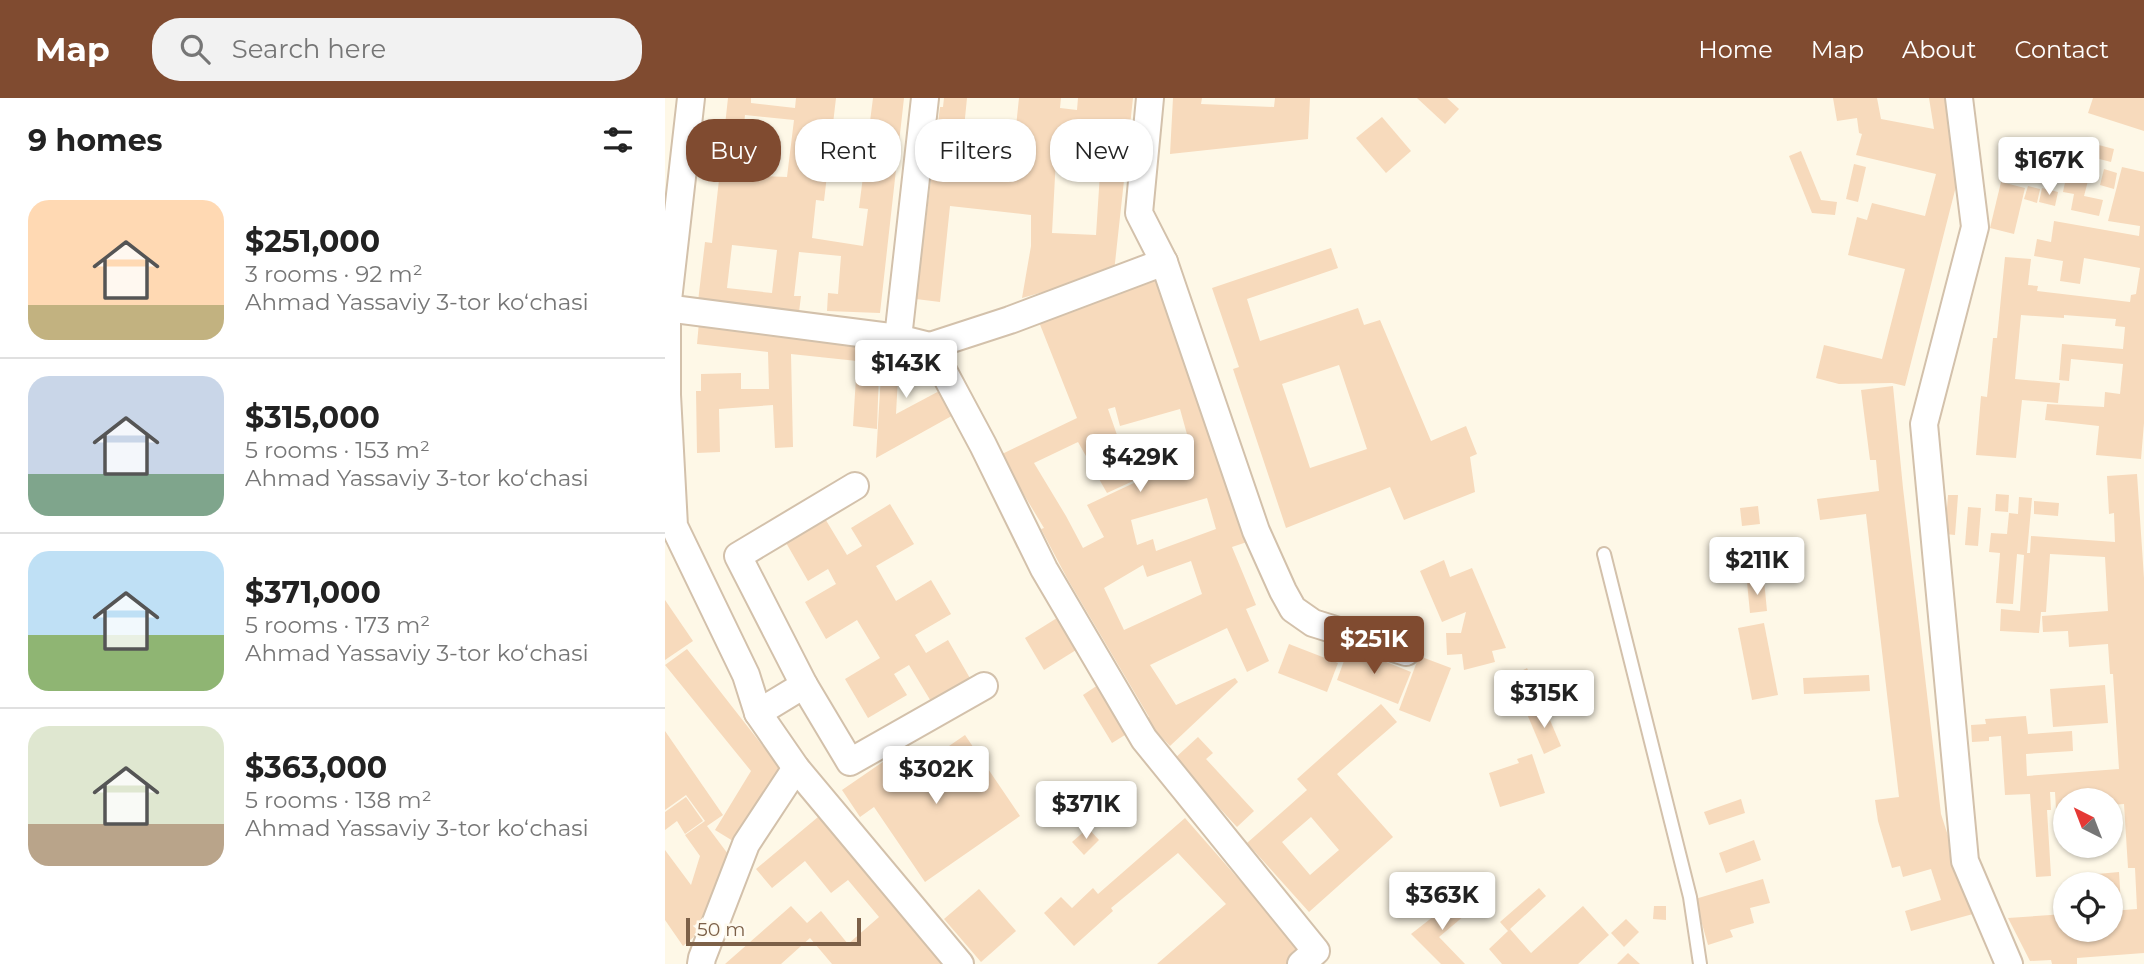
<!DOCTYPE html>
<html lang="en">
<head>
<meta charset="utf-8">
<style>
  :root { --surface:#fff; --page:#f2f2f2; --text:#222; --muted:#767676; --line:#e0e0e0; --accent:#804b30 }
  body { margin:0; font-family:Montserrat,sans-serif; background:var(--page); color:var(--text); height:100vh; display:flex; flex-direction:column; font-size:26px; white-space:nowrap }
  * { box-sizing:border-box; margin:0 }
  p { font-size:23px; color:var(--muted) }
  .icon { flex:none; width:38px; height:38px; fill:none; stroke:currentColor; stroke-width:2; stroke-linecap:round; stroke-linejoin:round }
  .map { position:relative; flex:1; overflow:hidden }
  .sheet { display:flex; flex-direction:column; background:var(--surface); width:665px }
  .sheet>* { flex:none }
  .guide { position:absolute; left:21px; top:21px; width:665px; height:63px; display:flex; gap:14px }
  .needle { width:46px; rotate:318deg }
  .controls { position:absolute; left:1388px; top:690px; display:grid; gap:14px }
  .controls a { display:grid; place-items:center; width:70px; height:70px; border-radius:50%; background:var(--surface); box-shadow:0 2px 5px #0004; font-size:35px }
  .scale { position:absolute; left:21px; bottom:18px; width:175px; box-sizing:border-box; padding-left:7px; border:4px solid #7c6048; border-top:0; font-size:19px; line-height:24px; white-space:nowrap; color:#7c6048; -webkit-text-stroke:5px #fffbf0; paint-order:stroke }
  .price { position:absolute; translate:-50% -60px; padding:0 16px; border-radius:7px; background:#fff; color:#222; font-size:23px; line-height:46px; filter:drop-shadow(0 2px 4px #0008) }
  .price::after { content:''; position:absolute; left:50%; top:42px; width:21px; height:16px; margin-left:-10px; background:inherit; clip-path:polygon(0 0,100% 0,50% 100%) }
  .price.current { background:var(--accent); color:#fff }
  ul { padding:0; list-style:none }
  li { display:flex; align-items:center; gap:21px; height:175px; padding:0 28px }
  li+li { border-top:2px solid var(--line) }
  li span { display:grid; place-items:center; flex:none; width:196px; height:140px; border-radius:21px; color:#555 }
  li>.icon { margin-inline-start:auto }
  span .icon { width:84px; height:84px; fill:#fffc; stroke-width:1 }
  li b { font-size:30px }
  h2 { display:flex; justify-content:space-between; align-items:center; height:84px; padding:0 28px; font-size:30px }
  .pill { padding:0 24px; border-radius:28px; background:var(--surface); box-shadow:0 2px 5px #0004; font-size:24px; line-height:63px }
  .pill.current { background:var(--accent); color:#fff }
  header { display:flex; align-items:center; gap:42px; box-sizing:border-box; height:98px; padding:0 35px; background:var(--accent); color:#fff }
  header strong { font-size:33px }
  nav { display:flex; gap:38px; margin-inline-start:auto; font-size:24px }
  .search { width:490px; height:63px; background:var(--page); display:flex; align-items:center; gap:18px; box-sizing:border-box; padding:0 24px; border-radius:28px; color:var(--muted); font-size:26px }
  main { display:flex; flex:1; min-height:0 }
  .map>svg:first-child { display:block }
  .building { fill:#f7dabc; fill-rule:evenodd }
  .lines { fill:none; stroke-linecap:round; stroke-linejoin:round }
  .service-casing { stroke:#d3c1ab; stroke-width:16 }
  .minor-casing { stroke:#d3c1ab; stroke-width:30 }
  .service { stroke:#fff; stroke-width:12 }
  .minor { stroke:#fff; stroke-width:26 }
</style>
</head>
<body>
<header>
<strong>Map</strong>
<div class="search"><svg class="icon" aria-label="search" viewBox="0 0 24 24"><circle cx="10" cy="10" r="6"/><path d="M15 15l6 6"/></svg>Search here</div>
<nav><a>Home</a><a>Map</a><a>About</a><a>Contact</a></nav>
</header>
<main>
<section class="sheet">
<h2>9 homes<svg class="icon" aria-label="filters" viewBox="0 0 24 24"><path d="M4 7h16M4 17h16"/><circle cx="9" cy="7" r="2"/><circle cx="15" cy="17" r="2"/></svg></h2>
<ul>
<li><span style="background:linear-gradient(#ffd9b3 75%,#c2b280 0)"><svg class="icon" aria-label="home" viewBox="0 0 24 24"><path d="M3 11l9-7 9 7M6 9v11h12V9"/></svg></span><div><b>$251,000</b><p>3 rooms · 92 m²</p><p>Ahmad Yassaviy 3-tor koʻchasi</p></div></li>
<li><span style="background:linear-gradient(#c9d6e8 70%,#7fa58c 0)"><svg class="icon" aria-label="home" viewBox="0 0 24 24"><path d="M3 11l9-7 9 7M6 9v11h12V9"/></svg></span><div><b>$315,000</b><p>5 rooms · 153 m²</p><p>Ahmad Yassaviy 3-tor koʻchasi</p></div></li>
<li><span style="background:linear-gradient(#bfe0f5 60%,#8fb573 0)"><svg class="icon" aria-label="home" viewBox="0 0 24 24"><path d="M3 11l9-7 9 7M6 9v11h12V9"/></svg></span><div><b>$371,000</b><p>5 rooms · 173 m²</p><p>Ahmad Yassaviy 3-tor koʻchasi</p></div></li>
<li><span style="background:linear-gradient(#dfe7d0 70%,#b9a48a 0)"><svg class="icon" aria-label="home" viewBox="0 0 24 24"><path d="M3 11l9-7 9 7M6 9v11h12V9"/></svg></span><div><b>$363,000</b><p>5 rooms · 138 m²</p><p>Ahmad Yassaviy 3-tor koʻchasi</p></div></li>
</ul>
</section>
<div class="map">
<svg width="1479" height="866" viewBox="0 0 1479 866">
  <rect width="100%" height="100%" fill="#fef8e7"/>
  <g class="building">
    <path d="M63 0H86V5L130 10 131 0H171L159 103 151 102 147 140 198 148 203 111 194 110 208 0H239L215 215 162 213 163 195 173 196 176 158 134 154 129 198H136L133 222 32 212 40 144 47 145ZM80 17 129 22 122 79 74 77ZM67 147 112 152 107 195 62 190Z"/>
    <path d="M279 0H302L295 70 346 76 354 0H396L395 10 412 12 413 0H468L449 174 357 200 366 148V117L285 108 275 204 251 201 275 9H278ZM392 41 437 44 431 137 387 135Z"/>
    <path d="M508 0H537L536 6 609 9 610 0H645L643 41 505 56Z"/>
    <path d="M752 0H782L794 11 780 26Z"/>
    <path d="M1168 0H1212L1216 21 1269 31 1264 0H1287L1298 61 1240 288 1227 285 1174 286 1151 280 1159 247 1217 261 1240 171 1183 157 1192 119 1202 122 1207 105 1260 118 1271 76 1191 57 1197 36 1194 35 1192 20 1172 23Z"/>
    <path d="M1428 0H1479V33L1423 15Z"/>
    <path d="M717 19 746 53 721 75 691 40Z"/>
    <path d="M1422 44 1449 51 1446 64 1419 57Z"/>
    <path d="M1136 53 1156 102 1172 104 1170 117 1147 115 1124 58Z"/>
    <path d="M1189 66 1201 69 1193 104 1181 101Z"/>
    <path d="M1457 69 1479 74V325L1476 361 1431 357 1434 328 1380 322 1382 306 1439 309 1440 294 1455 296 1458 266 1406 261 1404 283 1394 282 1397 246 1458 251 1460 229 1450 228 1451 221 1399 217V220L1356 217 1350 281 1395 285 1393 305 1357 302 1351 360 1311 357 1316 298 1322 299 1328 240H1332L1340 159 1366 161 1363 187 1373 188 1372 193 1465 204 1466 197 1471 196 1475 170 1419 160 1415 186 1395 183 1398 163 1369 158 1372 141 1386 144 1389 123 1474 138 1475 128 1443 123Z"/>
    <path d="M1439 71 1452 75 1449 91 1435 87Z"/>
    <path d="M1402 75 1424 79 1419 98 1438 102 1434 118 1406 112 1409 96 1398 94Z"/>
    <path d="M1336 84 1360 90 1349 136 1325 130Z"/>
    <path d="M1363 88 1375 91 1372 105 1359 101Z"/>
    <path d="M1377 90 1393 94 1390 108 1374 104Z"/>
    <path d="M666 150 673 170 582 201 595 243 693 210 699 227 715 222 766 343 801 328 812 356 805 359 810 394 739 422 725 389 621 430 568 271 574 269 547 190ZM674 267 702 351 645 370 617 286Z"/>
    <path d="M498 172 585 443 567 449 591 507 581 511 604 563 582 574 562 530 485 567 511 607 570 580 573 584 505 648 480 622 484 619 403 482 376 431 379 430 335 357 412 320 372 219ZM450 309 455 328 515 311 528 358 468 375 471 384 422 407 439 439 418 450 401 418 369 365 413 344 442 395 468 383 443 311ZM542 400 551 431 491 453 488 441 472 447 466 422ZM526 463 537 496 459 532 439 490 478 467 482 479Z"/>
    <path d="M34 224 215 244 212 331 188 328 192 263 126 256 128 349 110 350 108 307 54 311 55 354 32 355 31 293H36V276L76 275V291H104L103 254 32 246Z"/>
    <path d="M218 243 234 245 233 255 261 256 268 278 233 279 231 316 278 291 292 315 211 360Z"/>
    <path d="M1228 288 1238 390 1276 716 1308 816 1246 833 1240 813 1276 802 1266 771 1238 779 1235 768 1227 770 1213 723 1210 702 1234 699 1201 416 1155 422 1152 401 1214 393 1211 362H1205L1196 292Z"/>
    <path d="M1472 376 1479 480V855L1412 860V866H1387L1386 862 1365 863 1343 820 1400 816V831H1446V813L1472 811 1470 770H1463L1459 706 1446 707V702H1400V711H1391L1390 694H1385L1386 712H1382L1386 778 1371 779 1365 696 1340 697 1336 638 1324 639V643L1307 644 1306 627 1321 626 1320 621 1361 618 1363 636 1407 633 1408 653 1361 656 1362 678 1454 671 1448 576H1445L1443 546 1404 549 1403 533 1378 534 1377 518 1443 513 1440 459 1385 456 1381 514H1376L1374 535 1335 533 1336 511 1355 513 1359 457 1352 456 1348 506 1331 505 1335 455 1324 454 1326 435 1342 436 1344 415 1353 416 1354 399 1367 400 1362 455H1365L1366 438 1450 444 1449 415 1444 416 1442 378Z"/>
    <path d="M1331 396 1344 397 1343 414 1330 413Z"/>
    <path d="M1283 397H1293L1290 437 1280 436Z"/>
    <path d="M1369 403 1394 405 1393 418 1369 416Z"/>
    <path d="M225 406 249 446 211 468 231 503 266 482 286 516 250 537 261 555 283 542 306 582 267 605 244 567 229 576 242 597 203 620 180 581 215 560 192 522 161 541 140 504 171 486 163 471 143 483 120 443 159 419 182 457 197 448 186 430Z"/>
    <path d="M1093 408 1095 426 1077 428 1075 410Z"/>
    <path d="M1303 409 1316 410 1313 448 1300 447Z"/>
    <path d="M779 462 785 479 807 470 841 550 827 553 830 564 799 572 797 556 782 557 781 535H796L801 514 777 524 755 473Z"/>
    <path d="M1099 482 1102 513 1085 515 1082 484Z"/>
    <path d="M0 502 28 543 0 562Z"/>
    <path d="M392 520 411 552 379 572 360 540Z"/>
    <path d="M1099 525 1113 597 1087 602 1073 530Z"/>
    <path d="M624 546 673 565 662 594 613 575Z"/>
    <path d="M684 549 746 574 733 606 672 582Z"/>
    <path d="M22 551 115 670 68 743 50 732 86 673 0 567Z"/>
    <path d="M754 558 786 570 765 624 734 612Z"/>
    <path d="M862 570 869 586 857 591 851 576Z"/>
    <path d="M1204 577 1205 593 1139 596 1138 580Z"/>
    <path d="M439 583 468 632 447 645 418 597Z"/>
    <path d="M1440 587 1443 625 1388 629 1385 591Z"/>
    <path d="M716 606 732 624 672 676 728 739 644 814 582 745 642 692 632 681ZM646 719 674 752 645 777 617 744Z"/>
    <path d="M879 608 896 648 879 656 862 616Z"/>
    <path d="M0 633 58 717 42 728 63 756 38 831 18 848 0 822V752L26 787 35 758 20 737 40 723 21 697 0 712Z"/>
    <path d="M300 637 355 718 260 784 209 709 195 719 177 692 225 659 239 679Z"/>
    <path d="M533 639 548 655 541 661 589 713 572 729 509 661Z"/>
    <path d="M867 656 880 695 835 709 824 675 854 665 852 661Z"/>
    <path d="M21 699 38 723 20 736 12 723 0 732V714Z"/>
    <path d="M1076 701 1080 715 1044 727 1039 714Z"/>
    <path d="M159 714 284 866H167L145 840 116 866H60L126 808 142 825 156 813 183 846 214 819 183 782 166 795 140 763 107 790 91 771Z"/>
    <path d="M520 720 640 857 631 866H492L561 806 513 755 446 810 448 813 409 848 379 815 396 799 407 810 428 790 433 796Z"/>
    <path d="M423 730 434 742 419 757 407 744Z"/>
    <path d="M1089 742 1096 762 1061 775 1054 755Z"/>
    <path d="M1454 774 1456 807 1446 808V786H1422L1421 777Z"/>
    <path d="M1098 781 1105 805 1085 810 1089 825 1065 832 1068 839 1043 847 1030 801Z"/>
    <path d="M874 790 881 798 845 831 866 855 918 808 944 837 913 866H837L824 851 843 833 835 824Z"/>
    <path d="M314 791 351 833 316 864 279 821Z"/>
    <path d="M796 797 806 812 774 839 800 866H776L746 836Z"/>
    <path d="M989 808H1001V822L988 821Z"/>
    <path d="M961 821 974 834 959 849 946 835Z"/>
    <path d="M963 855 975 866H952Z"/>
  </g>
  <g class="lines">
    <defs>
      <path id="service" d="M939 456 1025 799 1035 866"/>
      <g id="minor">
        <path d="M26 0 2 211V297L9 428 81 577 93 615 131 670 295 866"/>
        <path d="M485 0 474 115 499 164 591 433 618 493 628 511 648 525 741 554"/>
        <path d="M1294 0 1310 129 1259 326 1300 763 1344 866"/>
        <path d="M499 164 345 222 265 248 318 347 379 471 479 641 651 853 636 866"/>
        <path d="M0 210 233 240 265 248"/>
        <path d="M233 240 260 0"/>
        <path d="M139 587 185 664 319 588"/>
        <path d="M93 615 139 587 73 458 190 388"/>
        <path d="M36 866 37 860 81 746 131 670"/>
      </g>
    </defs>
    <use href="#service" class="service-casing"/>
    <use href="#minor" class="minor-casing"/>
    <use href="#service" class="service"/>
    <use href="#minor" class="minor"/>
  </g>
</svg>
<div class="controls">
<a><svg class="needle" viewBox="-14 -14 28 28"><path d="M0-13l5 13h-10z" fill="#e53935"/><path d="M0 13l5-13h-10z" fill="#767676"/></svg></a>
<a><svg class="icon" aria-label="locate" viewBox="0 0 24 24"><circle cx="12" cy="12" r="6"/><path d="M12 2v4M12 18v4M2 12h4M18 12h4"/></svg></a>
</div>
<div class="scale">50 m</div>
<b class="price" style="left:1384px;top:99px">$167K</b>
<b class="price" style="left:241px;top:302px">$143K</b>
<b class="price" style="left:475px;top:396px">$429K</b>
<b class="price" style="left:1092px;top:499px">$211K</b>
<b class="price current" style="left:709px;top:578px">$251K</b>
<b class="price" style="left:879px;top:632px">$315K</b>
<b class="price" style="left:271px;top:708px">$302K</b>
<b class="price" style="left:421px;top:743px">$371K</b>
<b class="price" style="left:777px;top:834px">$363K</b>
<div class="guide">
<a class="pill current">Buy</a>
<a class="pill">Rent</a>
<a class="pill">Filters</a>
<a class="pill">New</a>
</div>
</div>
</main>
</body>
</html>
